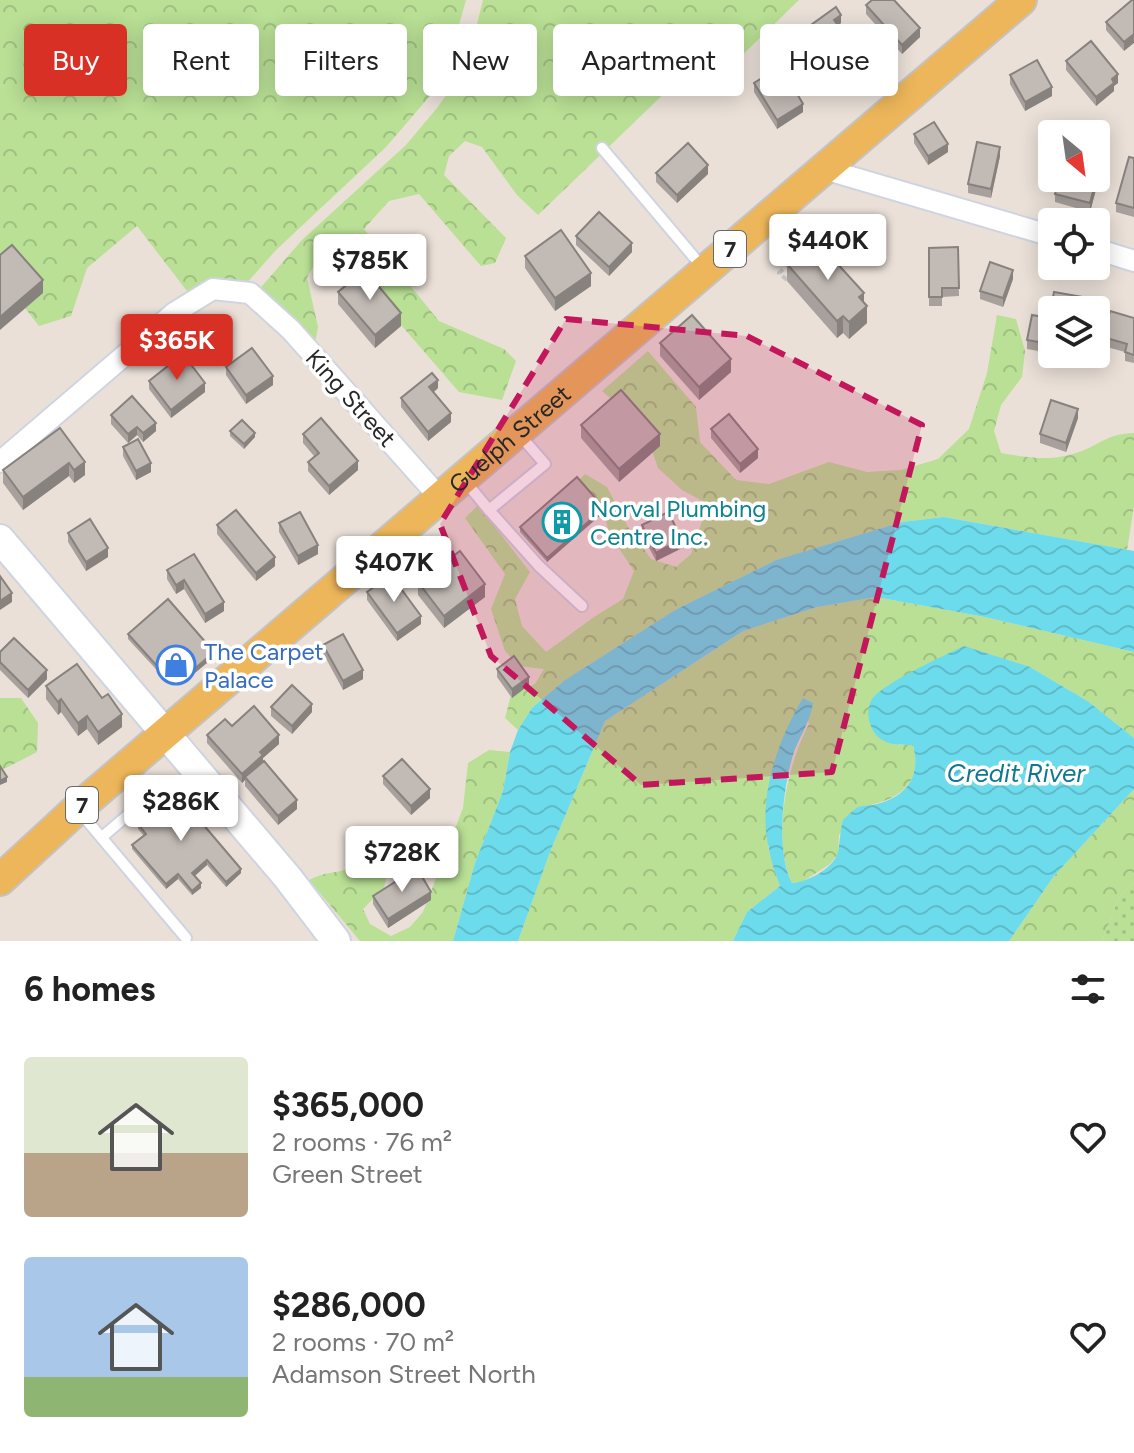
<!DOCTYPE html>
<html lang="en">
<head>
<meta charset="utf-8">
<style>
  :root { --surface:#fff; --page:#f2f2f2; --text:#222; --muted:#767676; --accent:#d93025 }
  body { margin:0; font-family:Figtree,sans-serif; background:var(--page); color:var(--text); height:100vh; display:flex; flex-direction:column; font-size:30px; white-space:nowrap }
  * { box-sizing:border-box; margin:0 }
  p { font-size:26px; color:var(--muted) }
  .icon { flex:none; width:44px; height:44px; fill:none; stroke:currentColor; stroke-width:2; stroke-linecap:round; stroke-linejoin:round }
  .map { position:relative; height:941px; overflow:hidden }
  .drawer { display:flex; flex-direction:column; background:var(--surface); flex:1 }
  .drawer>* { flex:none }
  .hud { position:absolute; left:24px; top:24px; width:1086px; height:72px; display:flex; gap:16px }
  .needle { width:52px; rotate:151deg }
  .buttons { position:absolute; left:1038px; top:120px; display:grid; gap:16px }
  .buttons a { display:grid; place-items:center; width:72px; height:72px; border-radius:8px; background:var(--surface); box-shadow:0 4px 20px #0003; font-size:40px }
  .price { position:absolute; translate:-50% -68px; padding:0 18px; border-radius:8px; background:#fff; color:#222; font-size:26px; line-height:52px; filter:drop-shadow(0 2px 4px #0008) }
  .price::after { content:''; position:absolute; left:50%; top:48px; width:24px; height:18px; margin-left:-12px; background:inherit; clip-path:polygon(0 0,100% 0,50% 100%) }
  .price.current { background:var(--accent); color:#fff }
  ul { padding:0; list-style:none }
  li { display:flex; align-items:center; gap:24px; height:200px; padding:0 24px }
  li span { display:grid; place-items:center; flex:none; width:224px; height:160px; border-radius:8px; color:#555 }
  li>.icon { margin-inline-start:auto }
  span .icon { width:96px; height:96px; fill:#fffc; stroke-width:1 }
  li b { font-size:34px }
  h2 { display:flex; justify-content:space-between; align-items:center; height:96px; padding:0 24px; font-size:34px }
  .chip { padding:0 28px; border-radius:8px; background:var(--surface); box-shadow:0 4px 20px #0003; font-size:28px; line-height:72px }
  .chip.current { background:var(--accent); color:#fff }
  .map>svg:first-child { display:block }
  .grass { fill:url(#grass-dots) }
  .forest { fill:url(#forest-crowns) }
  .water { fill:url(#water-waves) }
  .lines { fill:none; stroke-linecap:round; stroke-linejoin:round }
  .lane-casing { stroke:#ced4e0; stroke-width:14 }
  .street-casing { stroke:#ced4e0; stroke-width:24 }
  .secondary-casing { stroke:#ced4e0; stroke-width:32 }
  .primary-casing { stroke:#c3c3c3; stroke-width:34 }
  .path { stroke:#c3c3c3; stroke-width:4; stroke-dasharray:6 4; stroke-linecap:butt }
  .lane { stroke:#fff; stroke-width:10 }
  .street { stroke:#fff; stroke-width:20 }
  .secondary { stroke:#fff; stroke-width:28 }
  .primary { stroke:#edb65a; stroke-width:30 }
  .wall { fill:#a7a09c }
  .shaded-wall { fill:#88827f }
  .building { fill:#c2bab5; stroke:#88827f; stroke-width:2 }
  .marked { fill:#c2185b; fill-opacity:0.2; stroke:#c2185b; stroke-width:6; stroke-dasharray:16 10; stroke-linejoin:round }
  .labels { text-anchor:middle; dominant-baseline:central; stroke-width:7; stroke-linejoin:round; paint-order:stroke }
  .shield { fill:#fff; stroke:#686868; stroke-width:2 }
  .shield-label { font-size:22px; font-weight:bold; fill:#272727 }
  .street-label { font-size:24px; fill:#272727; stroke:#fff }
  .culture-label { font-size:24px; fill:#0d838f; stroke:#fff; text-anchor:start }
  .shop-label { font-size:24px; fill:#366cbe; stroke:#fff; text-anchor:start }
  .water-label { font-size:26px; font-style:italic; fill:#107792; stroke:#fff }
</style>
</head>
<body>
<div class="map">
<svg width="1134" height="941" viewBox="0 0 1134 941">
  <defs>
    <pattern id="grass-dots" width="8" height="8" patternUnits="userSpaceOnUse" patternTransform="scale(2)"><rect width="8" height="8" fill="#b9e095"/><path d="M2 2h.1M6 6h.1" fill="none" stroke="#9fc080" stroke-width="1.8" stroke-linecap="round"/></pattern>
    <pattern id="forest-crowns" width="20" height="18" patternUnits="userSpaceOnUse" patternTransform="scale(2)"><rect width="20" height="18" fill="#b9e095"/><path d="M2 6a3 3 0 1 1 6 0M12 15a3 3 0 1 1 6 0" fill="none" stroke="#9fc080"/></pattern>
    <pattern id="water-waves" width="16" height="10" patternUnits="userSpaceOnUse" patternTransform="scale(2)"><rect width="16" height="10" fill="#6cdbeb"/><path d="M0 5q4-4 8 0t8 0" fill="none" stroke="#5ebcca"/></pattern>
  </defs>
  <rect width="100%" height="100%" fill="#eae0d8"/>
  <path class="grass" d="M1134 883V941H1102L1119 897Z"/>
  <g class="forest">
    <path d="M0 0H466L455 39 429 97 386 147 275 251 246 284 190 295 137 226 87 268 71 316 39 326 0 276Z"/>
    <path d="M483 0H799L731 66 701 58 538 215 517 195 482 147 465 141 449 156 444 175 506 238 495 263 481 266 419 194 389 201 364 229 439 321 504 349 516 361 502 400 459 392 338 252 316 262 307 278 318 327 315 343 256 293 302 240 406 145 437 108 466 68Z"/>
    <path d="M997 315 1016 319 1025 351 1022 377 1001 405 994 431 1001 453C1031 458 1052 462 1082 451 1104 442 1108 434 1134 433V506L1127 550 944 517 902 522 776 560 675 610 565 680 532 708 518 730 505 718 511 695 535 684 544 669 519 666 505 651 491 609 505 574 465 518 478 505 530 572 515 599 522 626 546 652 594 617 623 599 634 571 609 533 604 512 577 482 585 474 607 487 628 527 651 559 676 567 691 554 708 504 682 490 658 468 645 430 602 391 648 351 696 407 700 442 736 480 769 484 829 462 867 472 901 470 938 459 969 429 987 373Z"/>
    <path d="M876 597 985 617 1134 652V738L1089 702 1030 667 897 745H913C924 788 894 801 857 808L839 835 838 854 830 864 802 882 792 883C771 839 787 765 809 724L803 699 768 847 780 886 747 912 733 941H518L550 852 605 721 743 631 817 607Z"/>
    <path d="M0 698H21L38 723 37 752 0 771Z"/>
    <path d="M489 750 510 752 503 791 475 863 453 941H360L309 880C325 871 337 874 349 868 359 863 368 858 380 854L390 863 384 888 363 909 370 924 391 936 410 927 423 912 463 808 468 763Z"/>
    <path d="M1134 789V883L1119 897 1102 941H1009L1054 876Z"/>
  </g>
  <g class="water">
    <path d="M944 517 1134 551V652L985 617 876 597 817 607 743 631 605 721 550 852 518 941H453L475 863 503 791 510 752 518 730 532 708 565 680 675 610 776 560 902 522Z"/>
    <path d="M964 646 1030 667 1089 702 1134 738V789L1054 876 1009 941H733L747 912 780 886C776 874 771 862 769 849 757 800 777 741 803 698L813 703C810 721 802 733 795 749 783 783 775 851 792 883 808 882 834 868 838 852 840 842 840 831 843 820 847 816 853 810 858 807 864 805 871 806 877 804 908 796 921 775 913 745 896 745 878 745 871 726 868 719 867 709 871 701 880 684 944 656 964 646Z"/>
  </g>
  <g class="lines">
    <defs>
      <g id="lane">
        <path d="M602 148 704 269"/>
        <path d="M464 480 489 510 545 464 518 433"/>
        <path d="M489 510 539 566 582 606"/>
        <path d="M79 811 186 938"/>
        <path d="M102 837 155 792"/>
      </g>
      <g id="street">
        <path d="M824 169 1052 236"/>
        <path d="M1096 249 1134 261"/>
        <path d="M0 462 174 313 213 289 250 293 291 330 440 498"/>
      </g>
      <path id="secondary" d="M0 539 288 878 336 941"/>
      <g id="primary">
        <path id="s1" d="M0 880 77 809 1021 0"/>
      </g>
    </defs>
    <use href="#lane" class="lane-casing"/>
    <use href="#street" class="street-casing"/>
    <use href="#secondary" class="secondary-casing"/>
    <use href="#primary" class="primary-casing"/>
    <g class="path">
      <path d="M780 238 797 258"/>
      <path d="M787 280 779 273 789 264"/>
    </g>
    <use href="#lane" class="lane"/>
    <use href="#street" class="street"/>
    <use href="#secondary" class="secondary"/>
    <use href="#primary" class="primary"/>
  </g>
  <g class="wall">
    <path d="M1132 0 1124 51 1106 30V22Z"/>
    <path d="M866 5 920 37 902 54 866 14Z"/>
    <path d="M841 23 838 26 848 48 817 72 797 44V35Z"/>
    <path d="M1066 61 1118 83 1114 86V91L1096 106 1066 70Z"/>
    <path d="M1010 75 1052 96 1025 111 1010 84Z"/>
    <path d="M754 83H769L803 112 777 129 754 92Z"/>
    <path d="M914 134 948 152 928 165 914 143Z"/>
    <path d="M1000 156 991 198 968 193V184Z"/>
    <path d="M1134 158V217L1116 212V203Z"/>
    <path d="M656 173 708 174 677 203 656 182Z"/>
    <path d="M1098 182 1090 212 1055 202V194Z"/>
    <path d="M576 236 632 252 609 276 576 245Z"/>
    <path d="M958 247 959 296 942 297V306H929V248Z"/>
    <path d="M525 256 591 286 555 311 525 268Z"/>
    <path d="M787 264 864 303 867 323 849 339 843 333 837 338 787 281Z"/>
    <path d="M1013 279 1003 307 980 299V291Z"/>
    <path d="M338 292 401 326 375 348 338 304Z"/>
    <path d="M1054 292 1083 297 1082 310H1052V346L1051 345 1050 353 1027 349V340L1032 315 1049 318Z"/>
    <path d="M1134 318V363L1125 361V352L1103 346V337Z"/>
    <path d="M660 343 731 372 699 400 660 356Z"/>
    <path d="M226 367 273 385 246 404 226 375Z"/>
    <path d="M149 381 205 392 171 418 149 389Z"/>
    <path d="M438 388 434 392 451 422 428 441 401 407V398Z"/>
    <path d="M111 415 156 431 143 442 137 435 128 443 111 424Z"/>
    <path d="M1078 418 1066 452 1040 443V434Z"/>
    <path d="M581 425 660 446 619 482 581 438Z"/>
    <path d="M60 428 85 475 74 483 69 476 23 510 3 483V470Z"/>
    <path d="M711 429 758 458 740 473 711 438Z"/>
    <path d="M230 431 255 437 244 449 230 436Z"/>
    <path d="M303 434 358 470 329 495 308 471V462L314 456 303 443Z"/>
    <path d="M123 447 151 472 136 480 123 456Z"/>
    <path d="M604 512 547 562 520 532V527Z"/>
    <path d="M279 523 318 554 298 565 279 532Z"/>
    <path d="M217 525 275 566 256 581 217 534Z"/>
    <path d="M642 525 682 548 656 561 642 534Z"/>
    <path d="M68 533 108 557 86 571 68 542Z"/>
    <path d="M194 554 224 611 205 623 184 589 176 594 167 579V570Z"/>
    <path d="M418 582 485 597 444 628 418 595Z"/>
    <path d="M367 592 421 624 397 641 367 600Z"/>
    <path d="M128 634 214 657 184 682 167 681 128 639Z"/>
    <path d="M323 645 363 679 343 690 323 653Z"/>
    <path d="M0 652 47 679 28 698 0 670Z"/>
    <path d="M497 669 529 685 512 698 497 677Z"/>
    <path d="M46 686 122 727 98 745 87 729 78 736 61 712 58 715 46 699Z"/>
    <path d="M271 707 312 712 292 734 271 716Z"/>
    <path d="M232 726 279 744 263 758V762L297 809 278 825 245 786V780L242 783 207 743V735Z"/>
    <path d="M383 776 430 798 411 815 383 784Z"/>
    <path d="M182 800 203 814 198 818 241 873 226 887 207 865 195 876 201 888 192 895 178 879 166 889 132 849V845L144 836 138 829V824Z"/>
    <path d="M373 896 431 900 388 928 373 904Z"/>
  </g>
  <g class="shaded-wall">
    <path d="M841 15V23L834 29V20Z"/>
    <path d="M920 28V37L902 54V45Z"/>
    <path d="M1134 34V43L1124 51V42Z"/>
    <path d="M848 39V48L817 72V63Z"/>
    <path d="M1118 74V83L1114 86V91L1096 106V97L1112 79Z"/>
    <path d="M1052 87V96L1025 111V102Z"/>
    <path d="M803 104V112L777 129V120Z"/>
    <path d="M948 144V152L928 165V156Z"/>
    <path d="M1000 147V156L991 198V189Z"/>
    <path d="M708 165V174L677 203V195Z"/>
    <path d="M1098 173V182L1090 212V203Z"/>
    <path d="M632 243V252L609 276V267Z"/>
    <path d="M1013 270V279L1003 307V298Z"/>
    <path d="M591 273V286L555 311V298Z"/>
    <path d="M43 280V293L0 330V317Z"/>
    <path d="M864 293V309L867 306V323L849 339V322L859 297Z"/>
    <path d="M401 313V326L375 348V335Z"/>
    <path d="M843 316V333L837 338V321Z"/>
    <path d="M731 359V372L699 400V387Z"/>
    <path d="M273 376V385L246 404V395Z"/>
    <path d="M438 380V388L429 396V387Z"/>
    <path d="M205 383V392L171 418V410Z"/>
    <path d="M1078 409V418L1066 452V443Z"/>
    <path d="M451 413V422L428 441V432Z"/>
    <path d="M156 423V431L143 442V433Z"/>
    <path d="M137 427V435L128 443V434Z"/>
    <path d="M255 433V437L244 449V444Z"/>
    <path d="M660 434V446L619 482V469Z"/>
    <path d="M758 449V458L740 473V464Z"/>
    <path d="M358 461V470L329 495V486Z"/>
    <path d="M85 462V475L74 483V470Z"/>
    <path d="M69 463V476L23 510V497Z"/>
    <path d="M151 463V472L136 480V471Z"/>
    <path d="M604 508V512L547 562V558Z"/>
    <path d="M682 539V548L656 561V553Z"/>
    <path d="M318 545V554L298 565V556Z"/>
    <path d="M108 548V557L86 571V562Z"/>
    <path d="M275 557V566L256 581V573Z"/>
    <path d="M184 580V589L176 594V585Z"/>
    <path d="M485 584V597L444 628V616Z"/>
    <path d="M12 593V602L0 610V601Z"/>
    <path d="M224 602V611L205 623V614Z"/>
    <path d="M421 616V624L397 641V633Z"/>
    <path d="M214 652V657L184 682V678Z"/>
    <path d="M47 670V679L28 698V690Z"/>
    <path d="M363 670V679L343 690V681Z"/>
    <path d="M529 677V685L512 698V689Z"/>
    <path d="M61 699V712L58 715V702Z"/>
    <path d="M312 704V712L292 734V726Z"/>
    <path d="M122 714V727L98 745V732Z"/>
    <path d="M87 716V729L78 736V723Z"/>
    <path d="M279 735V744L263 758V764L245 777V780L242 783V774L260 752Z"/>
    <path d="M7 777V782L0 785V781Z"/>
    <path d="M430 789V798L411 815V806Z"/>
    <path d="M297 800V809L278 825V816Z"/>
    <path d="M207 860V865L192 878V873Z"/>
    <path d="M241 869V873L226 887V882Z"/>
    <path d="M178 874V879L166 889V884Z"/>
    <path d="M201 883V888L192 895V891Z"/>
    <path d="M431 892V900L388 928V919Z"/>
  </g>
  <g class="building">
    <path d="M872 0H894L920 28 902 45 866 5Z"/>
    <path d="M1132 0H1134V34L1124 42 1106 22Z"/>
    <path d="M836 7 841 15 834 20 848 39 817 63 797 35Z"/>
    <path d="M1091 41 1118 74 1112 79 1114 83 1096 97 1066 61Z"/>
    <path d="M1037 60 1052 87 1025 102 1010 75Z"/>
    <path d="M785 73 803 104 777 120 754 83 765 76 769 83Z"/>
    <path d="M934 122 948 144 928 156 914 134Z"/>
    <path d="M977 142 1000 147 991 189 968 184Z"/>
    <path d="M688 143 708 165 677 195 656 173Z"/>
    <path d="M1129 157 1134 158V208L1116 203Z"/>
    <path d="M1096 172 1098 173 1090 203 1055 194 1060 178H1096Z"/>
    <path d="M599 212 632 243 609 267 576 236Z"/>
    <path d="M561 230 591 273 555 298 525 256Z"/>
    <path d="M815 239 864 293 859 297 867 306 849 322 843 316 837 321 787 264Z"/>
    <path d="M12 245 43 280 0 317V255Z"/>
    <path d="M958 247 959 288H942V297H929V248Z"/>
    <path d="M990 262 1013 270 1003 298 980 291Z"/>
    <path d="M365 270 401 313 375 335 338 292Z"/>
    <path d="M1054 292 1083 297 1081 310H1052V337H1051L1050 344 1027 340 1032 315 1049 318Z"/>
    <path d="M1110 311 1134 318V355L1125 352 1127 344 1103 337Z"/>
    <path d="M692 315 731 359 699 387 660 343Z"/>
    <path d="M252 348 273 376 246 395 226 367Z"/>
    <path d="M183 354 205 383 171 410 149 381Z"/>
    <path d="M432 373 438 380 429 387 451 413 428 432 401 398Z"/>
    <path d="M621 390 660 434 619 469 581 425Z"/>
    <path d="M132 396 156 423 143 433 137 427 128 434 111 415Z"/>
    <path d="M1051 400 1078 409 1066 443 1040 434Z"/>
    <path d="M729 414 758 449 740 464 711 429Z"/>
    <path d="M321 418 358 461 329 486 308 462 319 453 303 434Z"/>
    <path d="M242 420 255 433 244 444 230 431Z"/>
    <path d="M60 428 85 462 74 470 69 463 23 497 3 470Z"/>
    <path d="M138 439 151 463 136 471 123 447Z"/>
    <path d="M577 477 604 508 547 558 520 527Z"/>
    <path d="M236 510 275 557 256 573 217 525Z"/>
    <path d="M300 512 318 545 298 556 279 523Z"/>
    <path d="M668 512 682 539 656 553 642 525Z"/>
    <path d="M90 519 108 548 86 562 68 533Z"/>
    <path d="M460 551 485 584 444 616 418 582Z"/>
    <path d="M194 554 224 602 205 614 184 580 176 585 167 570Z"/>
    <path d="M391 575 421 616 397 633 367 592Z"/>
    <path d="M0 576 12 593 0 601Z"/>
    <path d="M168 599 214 652 184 678 167 677 128 634Z"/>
    <path d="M343 634 363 670 343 681 323 645Z"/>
    <path d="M14 638 47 670 28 690 0 662V652Z"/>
    <path d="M514 656 529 677 512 689 497 669Z"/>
    <path d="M77 664 102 698 108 694 122 714 98 732 87 716 78 723 61 699 58 702 46 686Z"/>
    <path d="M292 685 312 704 292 726 271 707Z"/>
    <path d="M254 706 279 735 260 752 263 755 242 774 207 735 225 719 232 726Z"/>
    <path d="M402 759 430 789 411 806 383 776Z"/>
    <path d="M264 761 297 800 278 816 245 777Z"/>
    <path d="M0 766 7 777 0 781Z"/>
    <path d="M175 792 182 800 190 794 203 810 196 816 241 869 226 882 207 860 192 873 201 883 192 891 178 874 166 884 132 845 146 834 138 824Z"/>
    <path d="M417 868 431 892 388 919 373 896Z"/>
  </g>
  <path class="marked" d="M566 319 747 336 922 425 832 772 641 785 491 656 440 524Z"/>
  <defs>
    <symbol id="building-ring" viewBox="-11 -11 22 22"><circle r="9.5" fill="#fff" stroke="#0f9aa8" stroke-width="1.5"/><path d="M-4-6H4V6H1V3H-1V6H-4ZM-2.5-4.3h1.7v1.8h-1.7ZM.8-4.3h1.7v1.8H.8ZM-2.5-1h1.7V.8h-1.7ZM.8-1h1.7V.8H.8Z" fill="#0f9aa8"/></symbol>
    <symbol id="shop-ring" viewBox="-11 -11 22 22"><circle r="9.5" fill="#fff" stroke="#3f7fe0" stroke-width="1.5"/><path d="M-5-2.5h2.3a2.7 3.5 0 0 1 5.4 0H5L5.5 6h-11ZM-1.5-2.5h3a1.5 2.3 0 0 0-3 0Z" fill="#3f7fe0"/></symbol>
  </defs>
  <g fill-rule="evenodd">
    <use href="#building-ring" x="540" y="500" width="44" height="44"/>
    <use href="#shop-ring" x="154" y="643" width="44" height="44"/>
  </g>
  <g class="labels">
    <g class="shield">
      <rect x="714" y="231" width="32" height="36" rx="6"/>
      <rect x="66" y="787" width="32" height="36" rx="6"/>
    </g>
    <g class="shield-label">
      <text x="730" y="249">7</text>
      <text x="82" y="805">7</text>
    </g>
    <g class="street-label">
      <text transform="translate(351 398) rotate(48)">King Street</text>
      <text stroke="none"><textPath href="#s1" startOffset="674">Guelph Street</textPath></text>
    </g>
    <g class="culture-label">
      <text x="590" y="508">Norval Plumbing<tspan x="590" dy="28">Centre Inc.</tspan></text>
    </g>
    <g class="shop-label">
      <text x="204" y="651">The Carpet<tspan x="204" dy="28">Palace</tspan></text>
    </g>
    <g class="water-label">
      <text x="1016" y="773">Credit River</text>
    </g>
  </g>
</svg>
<div class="buttons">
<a><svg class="needle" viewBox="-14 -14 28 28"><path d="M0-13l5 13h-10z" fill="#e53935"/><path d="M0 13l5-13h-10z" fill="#767676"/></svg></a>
<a><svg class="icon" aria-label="locate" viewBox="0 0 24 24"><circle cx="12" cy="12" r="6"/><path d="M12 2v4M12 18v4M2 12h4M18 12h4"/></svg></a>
<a><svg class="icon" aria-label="layers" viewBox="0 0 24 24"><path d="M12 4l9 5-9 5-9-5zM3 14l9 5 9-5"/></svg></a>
</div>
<b class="price" style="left:828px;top:282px">$440K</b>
<b class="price" style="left:370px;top:302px">$785K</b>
<b class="price current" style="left:177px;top:382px">$365K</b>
<b class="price" style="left:394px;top:604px">$407K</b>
<b class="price" style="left:181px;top:843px">$286K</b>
<b class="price" style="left:402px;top:894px">$728K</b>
<div class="hud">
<a class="chip current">Buy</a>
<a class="chip">Rent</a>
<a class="chip">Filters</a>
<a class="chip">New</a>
<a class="chip">Apartment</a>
<a class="chip">House</a>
</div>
</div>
<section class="drawer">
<h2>6 homes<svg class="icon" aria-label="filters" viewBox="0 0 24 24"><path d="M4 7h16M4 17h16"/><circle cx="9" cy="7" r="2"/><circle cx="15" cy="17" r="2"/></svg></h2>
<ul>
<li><span style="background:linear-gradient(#dfe7d0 60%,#b9a48a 0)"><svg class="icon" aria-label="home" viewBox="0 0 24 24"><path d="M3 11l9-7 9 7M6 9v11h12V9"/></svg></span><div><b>$365,000</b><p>2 rooms · 76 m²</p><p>Green Street</p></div><svg class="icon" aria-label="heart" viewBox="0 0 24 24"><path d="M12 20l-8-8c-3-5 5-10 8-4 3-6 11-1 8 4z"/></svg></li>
<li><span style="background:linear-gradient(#a9c7e8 75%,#8fb573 0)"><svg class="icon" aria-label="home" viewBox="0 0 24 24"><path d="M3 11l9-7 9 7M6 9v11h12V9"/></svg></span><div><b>$286,000</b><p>2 rooms · 70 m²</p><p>Adamson Street North</p></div><svg class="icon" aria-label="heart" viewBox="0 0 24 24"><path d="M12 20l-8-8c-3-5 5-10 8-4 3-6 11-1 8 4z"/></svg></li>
</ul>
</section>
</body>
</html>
